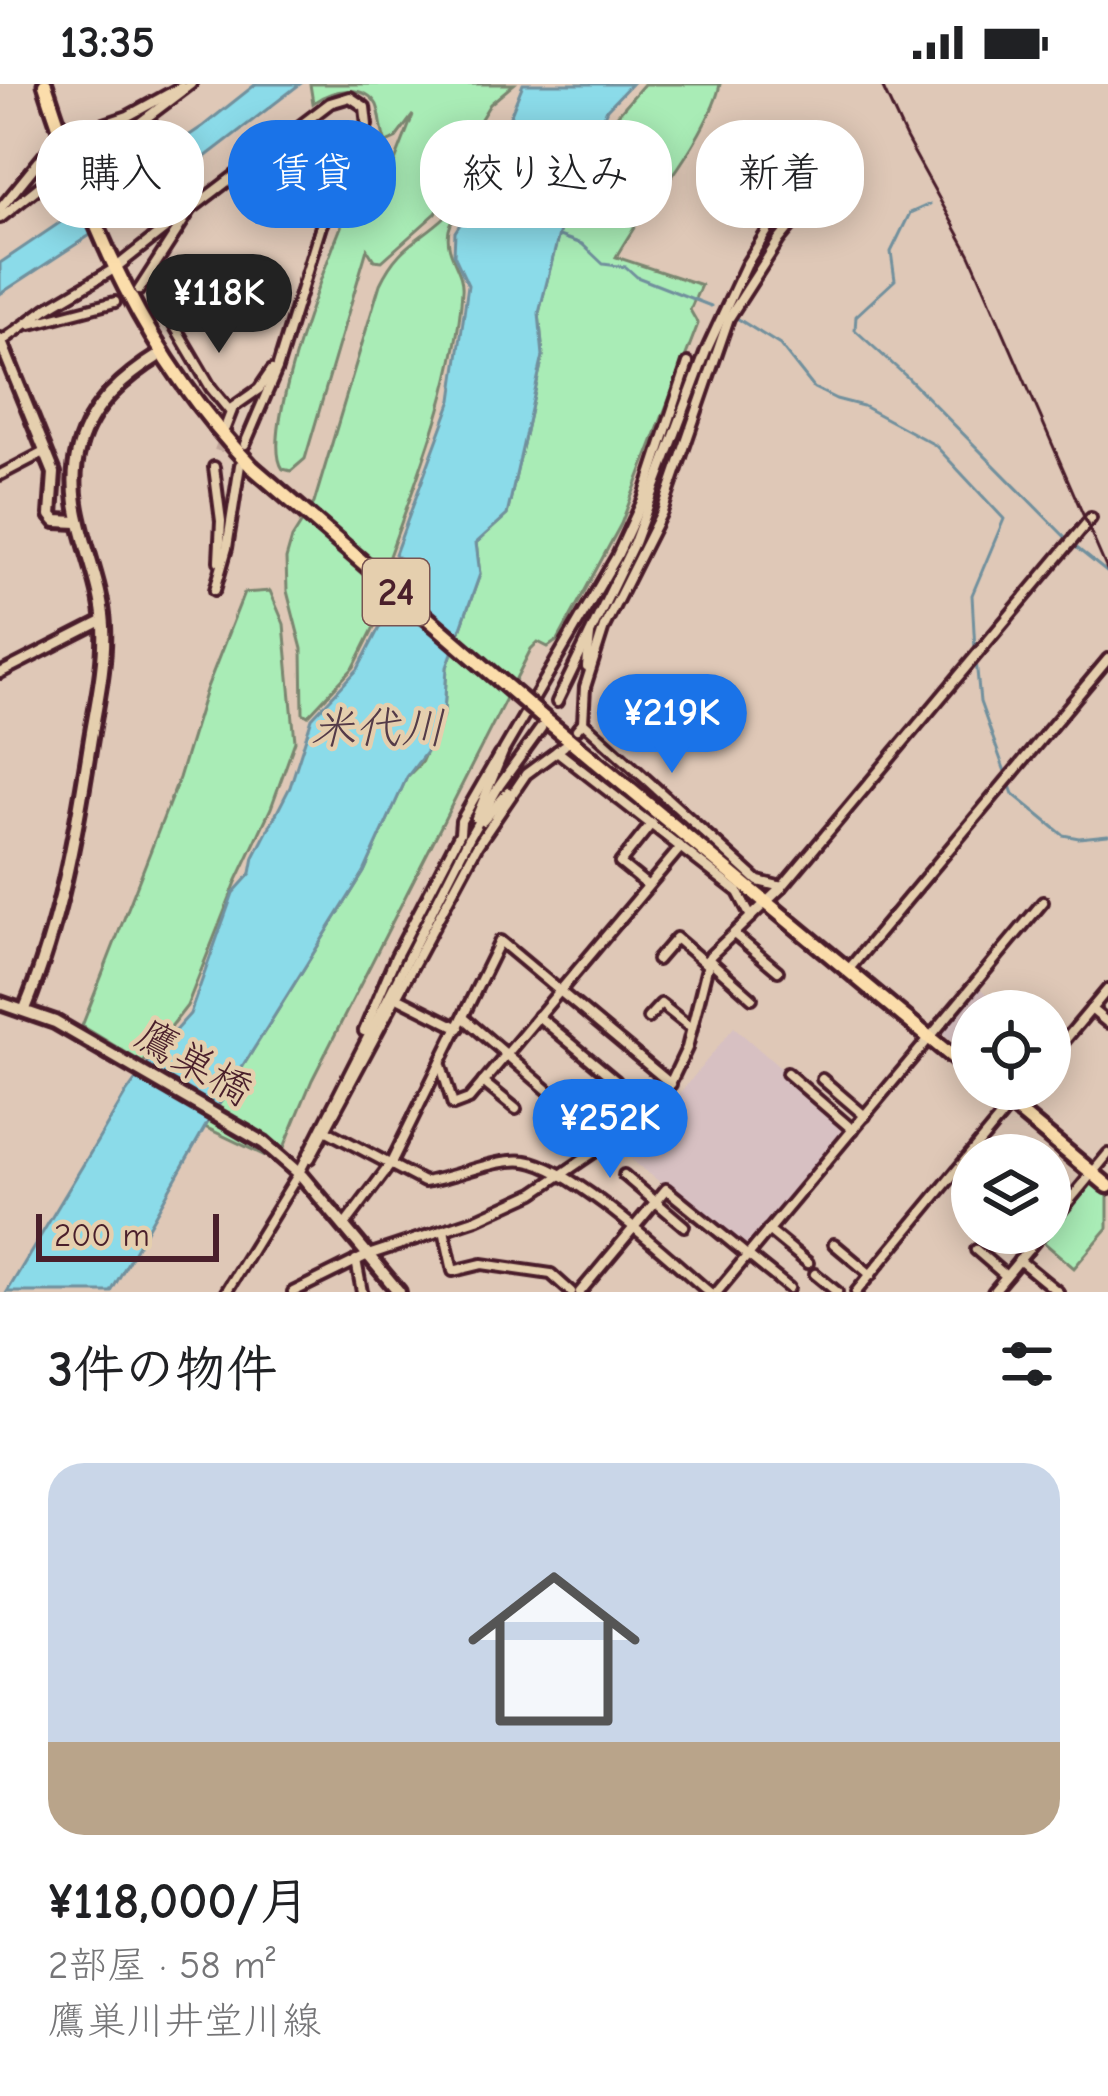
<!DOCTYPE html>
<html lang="ja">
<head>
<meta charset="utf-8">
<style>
  :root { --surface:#fff; --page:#f2f2f2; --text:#202124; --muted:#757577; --accent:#1a73e8 }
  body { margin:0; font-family:"Comic Neue","Klee One",sans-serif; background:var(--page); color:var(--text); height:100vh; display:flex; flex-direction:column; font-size:45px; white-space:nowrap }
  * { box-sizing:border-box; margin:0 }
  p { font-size:39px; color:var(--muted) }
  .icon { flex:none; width:66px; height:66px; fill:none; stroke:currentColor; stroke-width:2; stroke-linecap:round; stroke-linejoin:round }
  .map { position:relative; height:1208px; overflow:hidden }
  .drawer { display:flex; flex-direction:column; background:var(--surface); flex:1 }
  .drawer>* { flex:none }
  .top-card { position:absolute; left:36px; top:36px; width:1038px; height:108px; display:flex; gap:24px }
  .fabs { position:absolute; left:951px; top:906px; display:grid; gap:24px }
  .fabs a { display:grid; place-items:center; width:120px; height:120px; border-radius:50%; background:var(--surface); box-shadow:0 6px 30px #0003; font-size:60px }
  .scale { position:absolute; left:36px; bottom:30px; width:183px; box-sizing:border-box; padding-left:12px; border:6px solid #4a1f2b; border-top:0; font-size:33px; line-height:42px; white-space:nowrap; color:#4a1f2b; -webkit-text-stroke:9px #e5cfae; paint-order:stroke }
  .price { position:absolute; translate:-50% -102px; padding:0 27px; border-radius:42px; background:var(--accent); color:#fff; font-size:39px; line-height:78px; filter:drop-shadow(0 3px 6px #0008) }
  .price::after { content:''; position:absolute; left:50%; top:72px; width:36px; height:27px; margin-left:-18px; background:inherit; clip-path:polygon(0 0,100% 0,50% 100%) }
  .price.on { background:#222; color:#fff }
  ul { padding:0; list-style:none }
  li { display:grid; align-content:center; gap:24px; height:636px; padding:0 48px }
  li span { display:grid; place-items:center; height:372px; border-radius:36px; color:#555 }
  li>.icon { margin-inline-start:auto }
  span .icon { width:216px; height:216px; fill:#fffc; stroke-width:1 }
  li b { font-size:51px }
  h2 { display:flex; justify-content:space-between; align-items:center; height:144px; padding:0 48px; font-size:51px }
  .pill { padding:0 42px; border-radius:48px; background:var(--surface); box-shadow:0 6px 30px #0003; font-size:42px; line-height:108px }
  .pill.on { background:var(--accent); color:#fff }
  .status { display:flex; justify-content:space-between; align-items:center; height:84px; padding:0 60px; background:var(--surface); direction:ltr }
  .status svg { height:33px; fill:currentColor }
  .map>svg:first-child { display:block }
  .built { fill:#d7c0c2 }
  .green { fill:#a9ecb6; stroke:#7a8670; stroke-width:3 }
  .water { fill:#8bdbe9; stroke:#71909d; stroke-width:3 }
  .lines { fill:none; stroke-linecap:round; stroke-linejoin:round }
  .stream { stroke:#71909d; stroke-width:3 }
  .street-tunnel { stroke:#c1a69b; stroke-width:8; stroke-dasharray:8 4; stroke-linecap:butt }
  .street-casing { stroke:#4a1f2b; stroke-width:16 }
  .secondary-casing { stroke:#4a1f2b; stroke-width:20 }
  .primary-casing { stroke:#4a1f2b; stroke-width:21 }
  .street { stroke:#e5cfae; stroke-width:8 }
  .secondary { stroke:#e5cfae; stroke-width:10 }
  .primary { stroke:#fbddab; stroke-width:12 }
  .rail { stroke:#4a1f2b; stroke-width:3 }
  .primary-bridge-casing { stroke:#4a1f2b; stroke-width:21; stroke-linecap:butt }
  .primary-bridge { stroke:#fbddab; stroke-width:12 }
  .labels { text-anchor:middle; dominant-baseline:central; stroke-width:9; stroke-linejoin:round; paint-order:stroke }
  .shield { fill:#e5cfae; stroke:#785452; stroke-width:3 }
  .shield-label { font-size:39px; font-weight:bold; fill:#4a1f2b }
  .street-label { font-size:42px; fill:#4a1f2b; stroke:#e5cfae }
  .water-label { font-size:45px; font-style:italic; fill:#543b48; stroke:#e5cfae }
</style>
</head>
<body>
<div class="status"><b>13:35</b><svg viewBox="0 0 49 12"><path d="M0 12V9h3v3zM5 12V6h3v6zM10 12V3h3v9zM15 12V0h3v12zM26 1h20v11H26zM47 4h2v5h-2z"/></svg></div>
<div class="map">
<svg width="1108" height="1208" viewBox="0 0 1108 1208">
  <rect width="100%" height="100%" fill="#dfc8b7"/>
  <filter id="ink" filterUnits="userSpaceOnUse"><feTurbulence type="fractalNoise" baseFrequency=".00833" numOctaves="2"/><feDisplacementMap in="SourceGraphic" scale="24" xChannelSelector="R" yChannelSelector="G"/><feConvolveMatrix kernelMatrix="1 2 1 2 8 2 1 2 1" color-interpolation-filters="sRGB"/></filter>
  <g filter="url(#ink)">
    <g class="built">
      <path d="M977 902 1006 927H972V974L940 947Z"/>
      <path d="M734 943 849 1045 747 1167 628 1073Z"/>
    </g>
    <g class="green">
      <path d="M310 0H514L490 20 460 69 462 74 487 58V66L472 78 436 129 382 177 374 176 367 165 305 375 291 387 283 385C255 347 348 120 371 73L382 64 389 71 392 85 413 31 395 55 386 59C380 45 382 34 377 21 365 0 333 4 313 19Z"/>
      <path d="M644 0H720C715 27 687 72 671 94 665 102 655 107 651 115 641 135 627 153 616 173L701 201 690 226 698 240 621 440 558 556 548 563 538 558 531 565 312 996 278 1078 205 1043 364 788 407 693 421 679 444 628 447 583 480 490 476 459 507 431 543 272 539 229 565 124 613 36Z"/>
      <path d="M479 82C479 119 454 122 449 146 444 171 464 185 462 207 456 299 420 386 389 472L402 487 354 583 308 632 303 629 302 565 287 507 286 475 292 454 314 419 380 200C399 160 417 159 447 131 461 117 470 100 479 82Z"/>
      <path d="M270 507 284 540 295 657 271 724 236 798 187 922 143 979 82 942 179 694 206 606 244 509Z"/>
      <path d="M1090 1096 1108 1111V1144L1074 1184 1041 1156Z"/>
    </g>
    <g class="water">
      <path d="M256 0H300L179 93 0 210V179L203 42Z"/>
      <path d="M523 0H631L607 25 566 122 539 229 543 272 507 431 476 459 480 490 447 583 444 628 433 659 407 693 364 788 205 1043 111 1208H7L125 1011 154 970 190 930 233 809 251 789 254 773 290 703 312 634 358 585 409 486 395 470 452 316 468 201 454 171 455 148 477 114Z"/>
    </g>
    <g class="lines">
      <g class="stream">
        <path d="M930 120 910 129 891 168 895 196 856 232 855 246 907 293 1073 461 1108 489"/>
        <path d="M559 152 582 160 603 180 626 183 637 193 711 222"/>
        <path d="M735 233 780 261 814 304 836 315 863 322 935 361 1004 435 972 511 975 566"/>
        <path d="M976 576 980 618 1013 710 1063 751 1079 754 1108 751"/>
      </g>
      <path class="street-tunnel" d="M218 367 223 352"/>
      <defs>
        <g id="street">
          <path d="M71 51 128 32 181 3"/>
          <path d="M0 125 48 66"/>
          <path d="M0 134 63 84 133 44 191 0"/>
          <path d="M159 191 239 200"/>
          <path d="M161 191 159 214 164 224 211 304 229 326 259 305 272 286"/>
          <path d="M139 206 191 125 330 19 350 13 365 23 367 41 321 142 277 285 245 360"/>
          <path d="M31 240 115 218"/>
          <path d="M1 258 46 225 114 185 185 129"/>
          <path d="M225 344 232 326"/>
          <path d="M214 383 221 437 219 477"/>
          <path d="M0 391 46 367"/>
          <path d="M215 506 227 464 240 381"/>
          <path d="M587 583 590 551"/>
          <path d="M0 589 104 536"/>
          <path d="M557 618 634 459 706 267 746 181 779 128 837 59"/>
          <path d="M583 638 758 797 782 803"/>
          <path d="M577 645 583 638 585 603 604 543 662 428 729 234 779 156 821 105"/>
          <path d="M557 667 738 808 751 833"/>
          <path d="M476 734 504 666 617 472 643 416 688 279"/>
          <path d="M483 737 508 708"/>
          <path d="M647 801 620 779 652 739"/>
          <path d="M734 850 778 887"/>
          <path d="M708 875 752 914"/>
          <path d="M657 876 676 854 705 879"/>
          <path d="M849 885 1108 575"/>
          <path d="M397 913 459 944"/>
          <path d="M1091 925 1108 939"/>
          <path d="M538 932 616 997"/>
          <path d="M464 934 608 1058"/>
          <path d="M648 934 661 920 691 944"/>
          <path d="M364 947 396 872 460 749 461 737 499 671"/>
          <path d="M1050 974 1108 905"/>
          <path d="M441 981 453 1021 469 1015 681 763"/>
          <path d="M787 989 853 1046"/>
          <path d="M822 995 865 1032"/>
          <path d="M483 998 516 1025"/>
          <path d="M327 1047 424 1098C454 1094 498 1073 526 1077 574 1084 670 1175 709 1208"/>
          <path d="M310 1074 477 762 526 690 564 662"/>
          <path d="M624 1091 684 1142"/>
          <path d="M1050 1140 1108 1070"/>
          <path d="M344 1142 390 1081 500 857 671 1000"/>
          <path d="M444 1146 453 1187 482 1180 551 1190 571 1208"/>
          <path d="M768 1146 808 1179"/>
          <path d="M1008 1149 1028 1166"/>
          <path d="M834 1160 871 1191"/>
          <path d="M976 1166 1006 1192"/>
          <path d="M748 1171 789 1204"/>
          <path d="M356 1176 362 1208"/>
          <path d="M1019 1176 1058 1208"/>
          <path d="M815 1190 837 1208"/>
          <path d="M226 1208 299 1089 470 752 499 702 541 644"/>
          <path d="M293 1208 368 1171 477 1135 534 1109 658 1025 687 964 710 872 782 803 1091 434"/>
          <path d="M580 1208 666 1105 747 1171"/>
          <path d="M717 1208 1043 818"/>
          <path d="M856 1208 1024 1005"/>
          <path d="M993 1208 1042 1149"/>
        </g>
        <g id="secondary">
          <path d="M0 256 54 389 51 431 56 437 78 438"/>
          <path d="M0 919 55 938 264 1059 302 1092 399 1208"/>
          <path d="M25 925C60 840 76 750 90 660 96 622 106 581 104 542 101 481 61 427 79 364 91 321 124 293 161 270"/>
        </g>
        <g id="primary">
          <path d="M45 0C92 147 144 270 252 383"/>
          <path d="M540 631 972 989"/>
          <path d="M992 1005 1108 1102"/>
        </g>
      </defs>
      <use href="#street" class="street-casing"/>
      <use href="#secondary" class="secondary-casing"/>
      <use href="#primary" class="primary-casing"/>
      <use href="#street" class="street"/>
      <use href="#secondary" class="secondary"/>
      <use href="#primary" class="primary"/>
      <path class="rail" d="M881 0 906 54 970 171 1108 488"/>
      <defs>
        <path id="primary-bridge" d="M252 383 540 631"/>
      </defs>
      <use href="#primary-bridge" class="primary-bridge-casing"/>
      <use href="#primary-bridge" class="primary-bridge"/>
    </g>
  </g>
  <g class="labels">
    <rect class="shield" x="363" y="475" width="66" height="66" rx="9"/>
    <g class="shield-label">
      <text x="396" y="508">24</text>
    </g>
    <g class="street-label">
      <text transform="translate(194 979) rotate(30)">鷹巣橋</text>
    </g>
    <g class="water-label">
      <text x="378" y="644">米代川</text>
    </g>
  </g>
</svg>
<div class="fabs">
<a><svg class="icon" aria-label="locate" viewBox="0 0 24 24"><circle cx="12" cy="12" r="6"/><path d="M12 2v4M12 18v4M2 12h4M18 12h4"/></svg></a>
<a><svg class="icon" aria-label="layers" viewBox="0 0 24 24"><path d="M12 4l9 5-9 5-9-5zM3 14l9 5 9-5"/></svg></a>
</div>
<div class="scale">200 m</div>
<b class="price on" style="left:219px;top:272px">¥118K</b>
<b class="price" style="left:672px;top:692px">¥219K</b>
<b class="price" style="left:610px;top:1097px">¥252K</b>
<div class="top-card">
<a class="pill">購入</a>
<a class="pill on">賃貸</a>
<a class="pill">絞り込み</a>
<a class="pill">新着</a>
</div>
</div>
<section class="drawer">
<h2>3件の物件<svg class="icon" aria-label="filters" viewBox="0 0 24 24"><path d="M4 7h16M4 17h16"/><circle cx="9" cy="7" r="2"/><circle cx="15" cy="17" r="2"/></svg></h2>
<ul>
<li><span style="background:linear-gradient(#c9d6e8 75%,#b9a48a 0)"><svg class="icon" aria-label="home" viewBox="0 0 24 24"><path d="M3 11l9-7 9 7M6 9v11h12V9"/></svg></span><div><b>¥118,000/月</b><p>2部屋 · 58 m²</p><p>鷹巣川井堂川線</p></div></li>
</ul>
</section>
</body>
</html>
